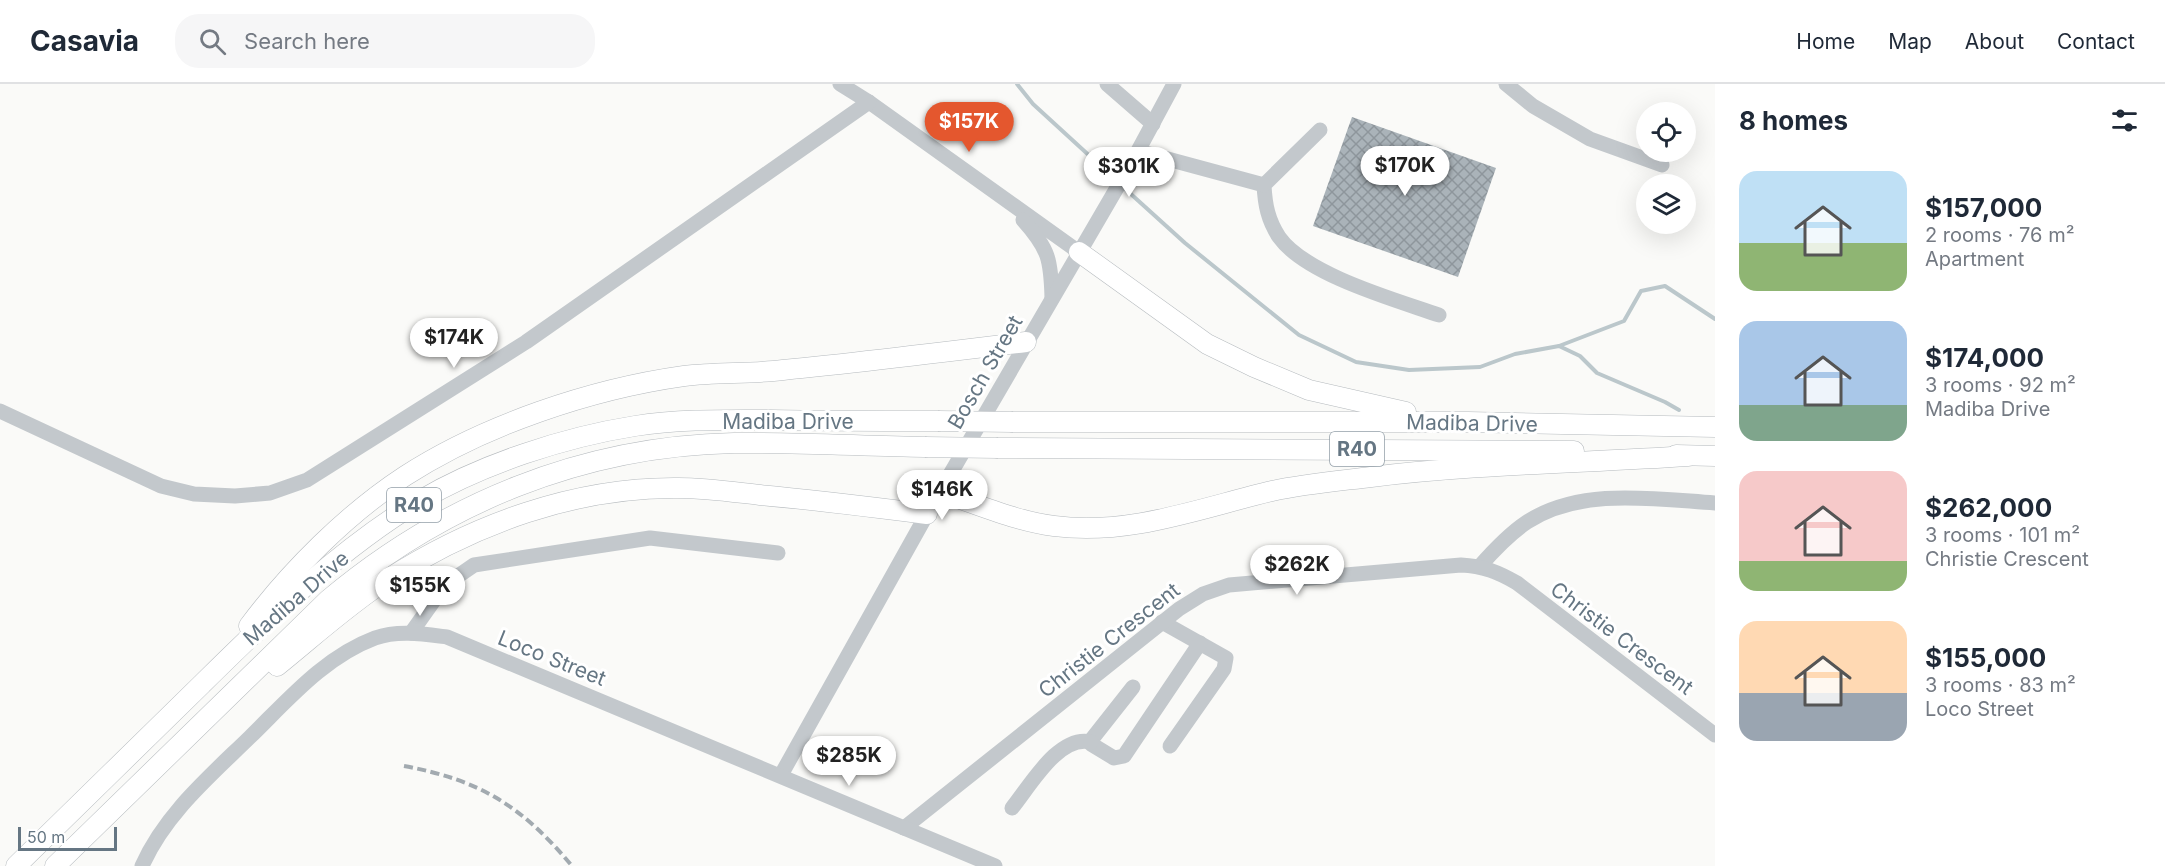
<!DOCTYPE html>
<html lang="en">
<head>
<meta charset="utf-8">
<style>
  :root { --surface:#fff; --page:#f6f6f7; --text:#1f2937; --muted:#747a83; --line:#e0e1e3; --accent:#e4572e }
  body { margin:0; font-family:Inter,sans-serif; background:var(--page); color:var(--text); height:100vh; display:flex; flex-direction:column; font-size:22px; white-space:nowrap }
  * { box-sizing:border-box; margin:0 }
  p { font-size:20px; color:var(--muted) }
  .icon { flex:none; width:33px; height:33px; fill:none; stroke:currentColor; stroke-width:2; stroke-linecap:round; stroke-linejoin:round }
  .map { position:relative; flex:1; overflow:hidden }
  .details { display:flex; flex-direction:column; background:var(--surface); width:450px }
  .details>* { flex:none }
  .buttons { position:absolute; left:1636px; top:18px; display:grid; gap:12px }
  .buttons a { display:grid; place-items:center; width:60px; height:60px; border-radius:50%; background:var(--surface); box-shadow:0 6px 24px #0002; font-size:30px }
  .scale { position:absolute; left:18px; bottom:15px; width:99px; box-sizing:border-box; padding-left:6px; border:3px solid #657683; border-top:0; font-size:16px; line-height:21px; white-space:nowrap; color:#657683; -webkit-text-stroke:4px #fff; paint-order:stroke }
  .price { position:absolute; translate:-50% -51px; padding:0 14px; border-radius:21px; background:#fff; color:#222; font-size:20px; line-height:39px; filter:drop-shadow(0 2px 3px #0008) }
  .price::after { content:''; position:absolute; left:50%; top:36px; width:18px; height:14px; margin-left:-9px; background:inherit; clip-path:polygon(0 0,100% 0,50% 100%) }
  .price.current { background:var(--accent); color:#fff }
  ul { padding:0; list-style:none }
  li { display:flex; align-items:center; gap:18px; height:150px; padding:0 24px }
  li span { display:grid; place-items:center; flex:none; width:168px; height:120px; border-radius:18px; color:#555 }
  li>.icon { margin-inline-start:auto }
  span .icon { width:72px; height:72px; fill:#fffc; stroke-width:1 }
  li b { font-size:26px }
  h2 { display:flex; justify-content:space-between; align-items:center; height:72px; padding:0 24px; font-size:26px }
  header { display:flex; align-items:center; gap:36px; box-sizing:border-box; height:84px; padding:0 30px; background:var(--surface); border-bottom:2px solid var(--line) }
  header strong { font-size:28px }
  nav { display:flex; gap:33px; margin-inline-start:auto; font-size:21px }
  .search { width:420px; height:54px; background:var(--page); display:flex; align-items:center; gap:15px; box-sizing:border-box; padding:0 21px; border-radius:24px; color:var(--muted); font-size:22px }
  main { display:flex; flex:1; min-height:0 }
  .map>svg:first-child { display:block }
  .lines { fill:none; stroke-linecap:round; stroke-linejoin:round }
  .stream { stroke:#bbc7cb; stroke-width:4 }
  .building { fill:url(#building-cross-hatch) }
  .major-casing { stroke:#b5babe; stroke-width:21 }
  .minor { stroke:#c3c8cc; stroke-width:15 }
  .major { stroke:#fff; stroke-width:20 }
  .rail { stroke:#a2aab0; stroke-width:4; stroke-dasharray:9 4.5; stroke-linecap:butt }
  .major-bridge-casing { stroke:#b5babe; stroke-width:21; stroke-linecap:butt }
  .major-bridge { stroke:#fff; stroke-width:20 }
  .labels { text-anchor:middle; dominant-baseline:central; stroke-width:6; stroke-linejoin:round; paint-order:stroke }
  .shield { fill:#fff; stroke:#939fa8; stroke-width:1.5 }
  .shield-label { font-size:20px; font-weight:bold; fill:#657683 }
  .street-label { font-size:21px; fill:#657683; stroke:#fff }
</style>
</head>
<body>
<header>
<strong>Casavia</strong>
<div class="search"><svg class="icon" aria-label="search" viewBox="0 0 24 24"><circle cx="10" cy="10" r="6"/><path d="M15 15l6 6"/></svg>Search here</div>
<nav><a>Home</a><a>Map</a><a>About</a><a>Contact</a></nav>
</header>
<main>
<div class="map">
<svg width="1715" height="782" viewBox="0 0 1715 782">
  <defs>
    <pattern id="building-cross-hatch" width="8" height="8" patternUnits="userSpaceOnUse" patternTransform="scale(1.5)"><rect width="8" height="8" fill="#aab3b9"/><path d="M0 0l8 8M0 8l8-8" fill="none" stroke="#8e969c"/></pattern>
  </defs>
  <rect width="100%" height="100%" fill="#fafaf8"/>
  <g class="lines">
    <g class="stream">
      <path d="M1017 0 1033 20 1117 97"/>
      <path d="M1122 102 1185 159 1299 251 1356 278 1409 286 1480 283 1515 270 1559 262 1580 272 1597 289 1665 318 1679 326"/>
      <path d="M1559 262 1624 237 1641 207 1665 202 1715 235"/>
    </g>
  </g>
  <path class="building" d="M1352 33 1496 84 1458 193 1313 142Z"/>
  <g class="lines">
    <defs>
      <g id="major">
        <path d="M1079 168 1207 260 1254 283 1309 306 1406 328"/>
        <path d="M1013 338H1468L1715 343"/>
        <path d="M998 364 1574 367"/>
        <path d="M1676 371 1715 372"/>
        <path d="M940 408C977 420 1015 437 1054 442 1129 452 1200 424 1272 407 1304 400 1338 397 1371 393 1476 380 1583 379 1688 372"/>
        <path d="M249 542C290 487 347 430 405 392 484 341 591 305 684 292 717 288 750 290 783 286 864 278 945 268 1026 258"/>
        <path d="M277 582C313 553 349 520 388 495 474 440 575 403 678 404 706 404 733 408 760 411 816 416 871 423 927 430"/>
        <path d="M16 782C78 721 140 661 202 600 269 534 339 465 421 416 482 380 565 353 635 342 680 335 725 336 770 336 826 337 882 337 938 337"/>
        <path d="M55 782 328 516C443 419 583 362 734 359 797 358 861 362 925 363"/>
      </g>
    </defs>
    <use href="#major" class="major-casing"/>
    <g class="minor">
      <path d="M840 0 869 18 1079 168"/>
      <path d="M1107 0 1153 40"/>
      <path d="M1506 0 1533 22 1590 55 1662 81"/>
      <path d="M1320 46 1264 101C1265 121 1268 136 1279 153 1306 191 1396 216 1439 231"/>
      <path d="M1138 67 1264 101"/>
      <path d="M1023 136C1049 165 1051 176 1052 214"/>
      <path d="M0 327 161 402 194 410 235 412 270 409 307 396 526 258 869 18"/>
      <path d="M1480 482C1494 466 1509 450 1527 438 1581 403 1654 415 1715 419"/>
      <path d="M1162 538 1226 574 1224 585 1170 662"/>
      <path d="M411 549 445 501 474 481 650 454 778 469"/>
      <path d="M1133 603 1092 655 1091 660 1114 674 1124 672 1200 559"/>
      <path d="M781 691 927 430 1132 78 1174 0"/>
      <path d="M1012 724C1030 702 1059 650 1091 658"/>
      <path d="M904 744 1179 525 1203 510 1229 501 1461 481C1483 482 1498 488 1517 499L1715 651"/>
      <path d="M142 782C165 730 210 692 250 653 287 617 324 573 375 554 398 546 423 550 447 553L995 782"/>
    </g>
    <use href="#major" class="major"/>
    <path class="rail" d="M404 682C480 696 522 722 572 782"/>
    <defs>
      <g id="major-bridge">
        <path d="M938 337 1013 338"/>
        <path d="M925 363 998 364"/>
      </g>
    </defs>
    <use href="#major-bridge" class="major-bridge-casing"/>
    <use href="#major-bridge" class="major-bridge"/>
  </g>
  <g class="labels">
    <g class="shield">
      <rect x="1330" y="348" width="54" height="34" rx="4.5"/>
      <rect x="387" y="404" width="54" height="34" rx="4.5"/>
    </g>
    <g class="shield-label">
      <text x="1357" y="365">R40</text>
      <text x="414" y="421">R40</text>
    </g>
    <g class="street-label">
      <text transform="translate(985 288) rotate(-60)">Bosch Street</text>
      <text x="788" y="337">Madiba Drive</text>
      <text transform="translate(1472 339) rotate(1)">Madiba Drive</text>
      <text transform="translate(296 514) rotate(-41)">Madiba Drive</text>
      <text transform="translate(1622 554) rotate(37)">Christie Crescent</text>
      <text transform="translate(1109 556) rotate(-38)">Christie Crescent</text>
      <text transform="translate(552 574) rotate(22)">Loco Street</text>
    </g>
  </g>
</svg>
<div class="buttons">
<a><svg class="icon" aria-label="locate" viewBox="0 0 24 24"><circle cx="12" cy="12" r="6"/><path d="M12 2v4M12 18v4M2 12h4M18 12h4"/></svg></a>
<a><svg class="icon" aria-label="layers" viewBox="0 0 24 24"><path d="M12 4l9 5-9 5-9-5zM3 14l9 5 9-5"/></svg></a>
</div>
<div class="scale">50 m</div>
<b class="price current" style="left:969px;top:69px">$157K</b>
<b class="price" style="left:1405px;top:113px">$170K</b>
<b class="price" style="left:1129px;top:114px">$301K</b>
<b class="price" style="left:454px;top:285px">$174K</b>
<b class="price" style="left:942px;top:437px">$146K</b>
<b class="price" style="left:1297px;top:512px">$262K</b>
<b class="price" style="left:420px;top:533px">$155K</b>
<b class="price" style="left:849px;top:703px">$285K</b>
</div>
<section class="details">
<h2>8 homes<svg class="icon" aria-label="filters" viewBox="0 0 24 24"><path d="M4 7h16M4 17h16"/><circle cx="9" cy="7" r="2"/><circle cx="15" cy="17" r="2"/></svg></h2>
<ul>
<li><span style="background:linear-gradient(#bfe0f5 60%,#8fb573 0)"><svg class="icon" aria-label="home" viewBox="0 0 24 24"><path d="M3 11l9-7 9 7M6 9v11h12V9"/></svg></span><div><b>$157,000</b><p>2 rooms · 76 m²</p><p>Apartment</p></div></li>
<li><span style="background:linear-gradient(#a9c7e8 70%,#7fa58c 0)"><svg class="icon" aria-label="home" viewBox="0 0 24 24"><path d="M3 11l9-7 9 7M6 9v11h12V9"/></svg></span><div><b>$174,000</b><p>3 rooms · 92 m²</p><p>Madiba Drive</p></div></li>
<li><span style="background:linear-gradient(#f6c9c9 75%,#8fb573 0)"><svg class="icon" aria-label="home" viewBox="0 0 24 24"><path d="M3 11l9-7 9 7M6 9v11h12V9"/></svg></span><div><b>$262,000</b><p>3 rooms · 101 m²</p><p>Christie Crescent</p></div></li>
<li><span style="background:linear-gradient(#ffd9b3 60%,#9aa5b1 0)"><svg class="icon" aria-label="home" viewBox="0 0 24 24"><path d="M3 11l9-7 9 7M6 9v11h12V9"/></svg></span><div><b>$155,000</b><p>3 rooms · 83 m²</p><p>Loco Street</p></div></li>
</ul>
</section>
</main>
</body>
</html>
